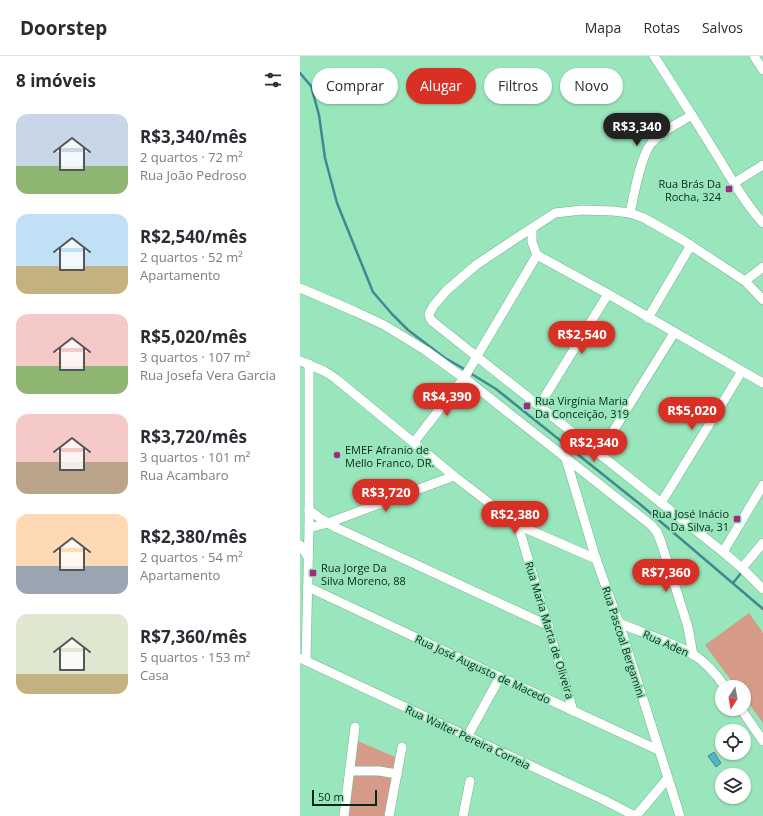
<!DOCTYPE html>
<html lang="pt">
<head>
<meta charset="utf-8">
<style>
  :root { --surface:#fff; --page:#f7f7f7; --text:#2b2b33; --muted:#7c7c81; --line:#e1e1e2; --accent:#d93025 }
  body { margin:0; font-family:"Open Sans",sans-serif; background:var(--page); color:var(--text); height:100vh; display:flex; flex-direction:column; font-size:15px; white-space:nowrap }
  * { box-sizing:border-box; margin:0 }
  p { font-size:13px; color:var(--muted) }
  .icon { flex:none; width:22px; height:22px; fill:none; stroke:currentColor; stroke-width:2; stroke-linecap:round; stroke-linejoin:round }
  .map { position:relative; flex:1; overflow:hidden }
  .details { display:flex; flex-direction:column; background:var(--surface); width:300px }
  .details>* { flex:none }
  .banner { position:absolute; left:12px; top:12px; width:380px; height:36px; display:flex; gap:8px }
  .needle { width:26px; rotate:191deg }
  .tools { position:absolute; left:415px; top:624px; display:grid; gap:8px }
  .tools a { display:grid; place-items:center; width:36px; height:36px; border-radius:50%; background:var(--surface); box-shadow:0 1px 3px #0004; font-size:20px }
  .scale { position:absolute; left:12px; bottom:10px; width:65px; box-sizing:border-box; padding-left:4px; border:2px solid #082919; border-top:0; font-size:11px; line-height:14px; white-space:nowrap; color:#082919; -webkit-text-stroke:3px #9ae6bc; paint-order:stroke }
  .price { position:absolute; translate:-50% -34px; padding:0 9px; border-radius:14px; background:var(--accent); color:#fff; font-size:13px; line-height:26px; filter:drop-shadow(0 1px 2px #0008) }
  .price::after { content:''; position:absolute; left:50%; top:24px; width:12px; height:9px; margin-left:-6px; background:inherit; clip-path:polygon(0 0,100% 0,50% 100%) }
  .price.selected { background:#222; color:#fff }
  ul { padding:0; list-style:none }
  li { display:flex; align-items:center; gap:12px; height:100px; padding:0 16px }
  li span { display:grid; place-items:center; flex:none; width:112px; height:80px; border-radius:12px; color:#555 }
  li>.icon { margin-inline-start:auto }
  span .icon { width:48px; height:48px; fill:#fffc; stroke-width:1 }
  li b { font-size:17px }
  h2 { display:flex; justify-content:space-between; align-items:center; height:48px; padding:0 16px; font-size:17px }
  .tag { padding:0 14px; border-radius:18px; background:var(--surface); box-shadow:0 1px 3px #0004; font-size:14px; line-height:36px }
  .tag.selected { background:var(--accent); color:#fff }
  header { display:flex; align-items:center; gap:24px; box-sizing:border-box; height:56px; padding:0 20px; background:var(--surface); border-bottom:1px solid var(--line) }
  header strong { font-size:19px }
  nav { display:flex; gap:22px; margin-inline-start:auto; font-size:14px }
  main { display:flex; flex:1; min-height:0 }
  .map>svg:first-child { display:block }
  .green { fill:#d69b88 }
  .water { fill:#5ab0c9; stroke:#418894 }
  .lines { fill:none; stroke-linecap:round; stroke-linejoin:round }
  .stream { stroke:#418894; stroke-width:2.5 }
  .minor-casing { stroke:#6db78f; stroke-width:10 }
  .minor { stroke:#fff; stroke-width:9 }
  .poi-dot { fill:#9f2a84; stroke:#9ae6bc; stroke-width:1.5 }
  .labels { text-anchor:middle; dominant-baseline:central; stroke-width:3.5; stroke-linejoin:round; paint-order:stroke }
  .poi-label { font-size:11px; fill:#082919; stroke:#9ae6bc; text-anchor:start }
  .street-label { font-size:11px; fill:#082919; stroke:#9ae6bc }
</style>
</head>
<body>
<header>
<strong>Doorstep</strong>
<nav><a>Mapa</a><a>Rotas</a><a>Salvos</a></nav>
</header>
<main>
<section class="details">
<h2>8 imóveis<svg class="icon" aria-label="filters" viewBox="0 0 24 24"><path d="M4 7h16M4 17h16"/><circle cx="9" cy="7" r="2"/><circle cx="15" cy="17" r="2"/></svg></h2>
<ul>
<li><span style="background:linear-gradient(#c9d6e8 65%,#8fb573 0)"><svg class="icon" aria-label="home" viewBox="0 0 24 24"><path d="M3 11l9-7 9 7M6 9v11h12V9"/></svg></span><div><b>R$3,340/mês</b><p>2 quartos · 72 m²</p><p>Rua João Pedroso</p></div></li>
<li><span style="background:linear-gradient(#bfe0f5 65%,#c2b280 0)"><svg class="icon" aria-label="home" viewBox="0 0 24 24"><path d="M3 11l9-7 9 7M6 9v11h12V9"/></svg></span><div><b>R$2,540/mês</b><p>2 quartos · 52 m²</p><p>Apartamento</p></div></li>
<li><span style="background:linear-gradient(#f6c9c9 65%,#8fb573 0)"><svg class="icon" aria-label="home" viewBox="0 0 24 24"><path d="M3 11l9-7 9 7M6 9v11h12V9"/></svg></span><div><b>R$5,020/mês</b><p>3 quartos · 107 m²</p><p>Rua Josefa Vera Garcia</p></div></li>
<li><span style="background:linear-gradient(#f6c9c9 60%,#b9a48a 0)"><svg class="icon" aria-label="home" viewBox="0 0 24 24"><path d="M3 11l9-7 9 7M6 9v11h12V9"/></svg></span><div><b>R$3,720/mês</b><p>3 quartos · 101 m²</p><p>Rua Acambaro</p></div></li>
<li><span style="background:linear-gradient(#ffd9b3 65%,#9aa5b1 0)"><svg class="icon" aria-label="home" viewBox="0 0 24 24"><path d="M3 11l9-7 9 7M6 9v11h12V9"/></svg></span><div><b>R$2,380/mês</b><p>2 quartos · 54 m²</p><p>Apartamento</p></div></li>
<li><span style="background:linear-gradient(#dfe7d0 75%,#c2b280 0)"><svg class="icon" aria-label="home" viewBox="0 0 24 24"><path d="M3 11l9-7 9 7M6 9v11h12V9"/></svg></span><div><b>R$7,360/mês</b><p>5 quartos · 153 m²</p><p>Casa</p></div></li>
</ul>
</section>
<div class="map">
<svg width="463" height="760" viewBox="0 0 463 760">
  <rect width="100%" height="100%" fill="#9ae6bc"/>
  <g class="green">
    <path d="M449 557 463 577V667L444 641V631H436L405 589Z"/>
    <path d="M58 685 97 702 86 760H49Z"/>
  </g>
  <path class="water" d="M414 696 421 707 416 711 408 700Z"/>
  <g class="lines">
    <g class="stream">
      <path d="M0 17 11 30 19 59 25 102 37 147 73 236 92 258 108 274 145 302 166 314"/>
      <path d="M170 317 196 333 341 449 463 553"/>
      <path d="M433 527 442 516"/>
    </g>
    <defs>
      <g id="minor">
        <path d="M354 0C374 31 394 62 413 93 429 118 443 145 463 167"/>
        <path d="M454 0 463 14"/>
        <path d="M434 127 463 109"/>
        <path d="M330 157C334 139 340 103 350 89 359 76 379 67 392 59"/>
        <path d="M232 173V186L237 199 308 238 463 327"/>
        <path d="M445 225 463 211"/>
        <path d="M0 232 54 255 84 269 125 294 172 328 351 469 357 476 361 486 388 571 393 599"/>
        <path d="M463 244 445 225 381 183 344 162 330 157 313 155 282 154 255 157 203 191 176 209 147 234 134 249 129 258 130 262 132 265 423 496 442 512 463 533"/>
        <path d="M348 262 391 189"/>
        <path d="M0 305 24 315 35 322 154 420 218 469 296 503"/>
        <path d="M239 350 308 238"/>
        <path d="M114 386 164 322 237 199"/>
        <path d="M299 398 374 277"/>
        <path d="M266 403 296 503 319 567 368 722 336 760"/>
        <path d="M361 447 442 315"/>
        <path d="M9 454 21 463 37 472 249 570"/>
        <path d="M218 469 273 655"/>
        <path d="M9 472 28 467 154 420"/>
        <path d="M0 489 8 501"/>
        <path d="M423 496 463 429"/>
        <path d="M442 512 463 487"/>
        <path d="M8 531 200 621 358 694"/>
        <path d="M319 567C343 577 370 585 393 598 405 606 417 619 425 631"/>
        <path d="M0 602 304 744 335 760"/>
        <path d="M6 605 9 472V308"/>
        <path d="M441 653 463 685"/>
        <path d="M167 681 200 621"/>
        <path d="M50 715H79L97 718"/>
        <path d="M368 722 380 760"/>
        <path d="M44 760 55 671"/>
        <path d="M89 760 102 691"/>
        <path d="M163 760 170 725"/>
      </g>
    </defs>
    <use href="#minor" class="minor-casing"/>
    <use href="#minor" class="minor"/>
  </g>
  <g class="poi-dot">
    <rect x="425" y="129" width="8" height="8" rx="2"/>
    <rect x="223" y="346" width="8" height="8" rx="2"/>
    <circle cx="37" cy="399" r="4"/>
    <rect x="433" y="459" width="8" height="8" rx="2"/>
    <rect x="9" y="513" width="8" height="8" rx="2"/>
  </g>
  <g class="labels">
    <g class="poi-label">
      <text x="421" y="127" text-anchor="end">Rua Brás Da<tspan x="421" dy="13">Rocha, 324</tspan></text>
      <text x="235" y="344">Rua Virgínia Maria<tspan x="235" dy="13">Da Conceição, 319</tspan></text>
      <text x="45" y="393">EMEF Afranio de<tspan x="45" dy="13">Mello Franco, DR.</tspan></text>
      <text x="429" y="457" text-anchor="end">Rua José Inácio<tspan x="429" dy="13">Da Silva, 31</tspan></text>
      <text x="21" y="511">Rua Jorge Da<tspan x="21" dy="13">Silva Moreno, 88</tspan></text>
    </g>
    <g class="street-label">
      <text transform="translate(250 574) rotate(73)">Rua Maria Marta de Oliveira</text>
      <text transform="translate(324 586) rotate(72)">Rua Pascoal Bergamini</text>
      <text transform="translate(366 587) rotate(24)">Rua Aden</text>
      <text transform="translate(183 613) rotate(25)">Rua José Augusto de Macedo</text>
      <text transform="translate(168 681) rotate(25)">Rua Walter Pereira Correia</text>
    </g>
  </g>
</svg>
<div class="tools">
<a><svg class="needle" viewBox="-14 -14 28 28"><path d="M0-13l5 13h-10z" fill="#e53935"/><path d="M0 13l5-13h-10z" fill="#7c7c81"/></svg></a>
<a><svg class="icon" aria-label="locate" viewBox="0 0 24 24"><circle cx="12" cy="12" r="6"/><path d="M12 2v4M12 18v4M2 12h4M18 12h4"/></svg></a>
<a><svg class="icon" aria-label="layers" viewBox="0 0 24 24"><path d="M12 4l9 5-9 5-9-5zM3 14l9 5 9-5"/></svg></a>
</div>
<div class="scale">50 m</div>
<b class="price selected" style="left:337px;top:91px">R$3,340</b>
<b class="price" style="left:282px;top:299px">R$2,540</b>
<b class="price" style="left:147px;top:361px">R$4,390</b>
<b class="price" style="left:392px;top:375px">R$5,020</b>
<b class="price" style="left:294px;top:407px">R$2,340</b>
<b class="price" style="left:86px;top:457px">R$3,720</b>
<b class="price" style="left:215px;top:479px">R$2,380</b>
<b class="price" style="left:366px;top:537px">R$7,360</b>
<div class="banner">
<a class="tag">Comprar</a>
<a class="tag selected">Alugar</a>
<a class="tag">Filtros</a>
<a class="tag">Novo</a>
</div>
</div>
</main>
</body>
</html>
